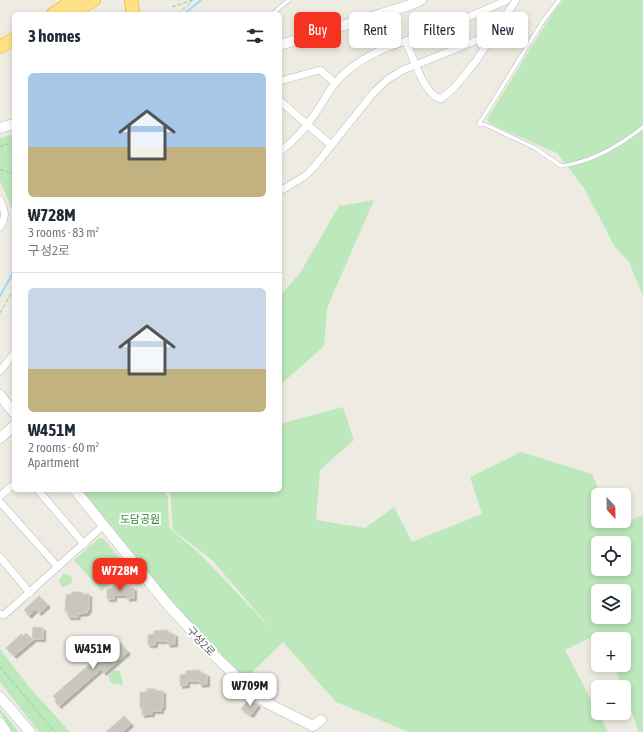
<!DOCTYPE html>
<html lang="en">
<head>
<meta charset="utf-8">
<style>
  :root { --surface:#fff; --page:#f6f6f7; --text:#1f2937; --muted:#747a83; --line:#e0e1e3; --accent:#f63220 }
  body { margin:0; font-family:"Asap Condensed","Noto Sans KR",sans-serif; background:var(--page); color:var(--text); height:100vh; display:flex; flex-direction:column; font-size:15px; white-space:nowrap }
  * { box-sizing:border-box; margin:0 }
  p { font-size:13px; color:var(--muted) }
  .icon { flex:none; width:22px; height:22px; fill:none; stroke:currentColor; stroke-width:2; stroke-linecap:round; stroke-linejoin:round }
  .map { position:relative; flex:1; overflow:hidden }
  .side { position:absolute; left:12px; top:12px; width:270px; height:480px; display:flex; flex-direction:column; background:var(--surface); border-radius:6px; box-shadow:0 2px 6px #0003 }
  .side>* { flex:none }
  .top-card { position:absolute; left:294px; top:12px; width:289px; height:36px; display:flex; gap:8px }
  .needle { width:26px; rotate:158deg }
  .buttons { position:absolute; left:591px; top:488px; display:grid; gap:8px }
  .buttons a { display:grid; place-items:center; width:40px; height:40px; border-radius:6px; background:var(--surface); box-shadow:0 2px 6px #0003; font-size:20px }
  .price { position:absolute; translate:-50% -34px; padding:0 9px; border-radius:8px; background:#fff; color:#222; font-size:13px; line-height:26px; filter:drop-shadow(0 1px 2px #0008) }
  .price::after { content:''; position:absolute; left:50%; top:24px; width:12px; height:9px; margin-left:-6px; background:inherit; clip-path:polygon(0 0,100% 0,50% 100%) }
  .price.selected { background:var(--accent); color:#fff }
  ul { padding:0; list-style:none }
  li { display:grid; align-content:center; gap:8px; height:212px; padding:0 16px }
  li+li { border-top:1px solid var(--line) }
  li span { display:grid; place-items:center; height:124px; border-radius:6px; color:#555 }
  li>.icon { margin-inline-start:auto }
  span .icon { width:72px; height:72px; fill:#fffc; stroke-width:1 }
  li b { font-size:17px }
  h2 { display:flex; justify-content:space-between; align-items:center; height:48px; padding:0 16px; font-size:17px }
  .chip { padding:0 14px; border-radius:6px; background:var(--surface); box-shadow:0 2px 6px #0003; font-size:14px; line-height:36px }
  .chip.selected { background:var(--accent); color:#fff }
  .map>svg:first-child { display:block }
  .green { fill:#bce8bc; fill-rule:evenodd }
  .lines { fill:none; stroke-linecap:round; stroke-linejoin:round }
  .stream { stroke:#a1d5ff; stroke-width:2 }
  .building { fill:#c9c6bf; stroke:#d3cdc0; filter:url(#shadow) }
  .lane-casing { stroke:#b7babf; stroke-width:4.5 }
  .street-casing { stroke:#b7babf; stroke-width:8 }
  .secondary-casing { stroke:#b8bbc2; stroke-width:11 }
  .highway-casing { stroke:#f0a700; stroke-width:14 }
  .path { stroke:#94caa4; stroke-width:1; stroke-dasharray:4 2; stroke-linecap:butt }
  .lane { stroke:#fff; stroke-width:3.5 }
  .street { stroke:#fff; stroke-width:7 }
  .secondary { stroke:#fff; stroke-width:10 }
  .highway { stroke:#ffe288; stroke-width:13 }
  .labels { text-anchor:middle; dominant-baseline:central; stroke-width:4; stroke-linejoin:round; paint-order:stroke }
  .park-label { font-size:11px; fill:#2e8733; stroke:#fff }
  .street-label { font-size:11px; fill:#5a5e64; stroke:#fff }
</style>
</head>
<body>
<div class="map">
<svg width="643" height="732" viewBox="0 0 643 732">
  <defs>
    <filter id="shadow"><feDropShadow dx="2.5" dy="2.5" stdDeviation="0" flood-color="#0004"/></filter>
  </defs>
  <rect width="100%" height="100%" fill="#eeece2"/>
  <g class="green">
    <path d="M563 0H643V296L629 262 615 247 584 188 557 153 490 124 487 119 553 12Z"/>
    <path d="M14 134V210L12 209 0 181V138Z"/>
    <path d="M374 200 327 308 324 346 280 385V296L300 273 339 206Z"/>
    <path d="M343 407 354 440 320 470 316 520 365 528 394 507 412 542 482 514 470 477 521 452 592 474 601 495H598V521H611L614 528 643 515V732H639L624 691V687H622L614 665H624V639H604L601 632 565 650 608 732H409L336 702 283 642 246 678C184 621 133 555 81 490H164L168 498 169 528 200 554 273 631 212 560 173 530 170 490H280V424ZM598 543H624V569H598ZM598 591H624V617H598Z"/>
    <path d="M99 538 104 539 128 568 102 591 74 560Z"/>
    <path d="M63 574H66L71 576 73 583C68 584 66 587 62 587L59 581Z"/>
    <path d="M0 649 30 688 70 732H39L0 682Z"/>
    <path d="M113 671H120L123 683 120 686 119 684H113L109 680V675Z"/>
    <path d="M0 709 18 731 19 732H12L0 713Z"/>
  </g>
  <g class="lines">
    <g class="stream">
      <path d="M184 14 201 0"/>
      <path d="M0 296 14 271"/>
    </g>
  </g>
  <g class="building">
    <path d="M127 584V588H134V598L127 599V595H114V599H107V589L113 588V585Z"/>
    <path d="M72 592H82V594H89V610H87V613L77 614 78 617H68V611H65L66 595 72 594Z"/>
    <path d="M39 596 48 605 39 613 36 609 29 616 24 610Z"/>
    <path d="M33 627 43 628V639H32Z"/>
    <path d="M168 630V634H175V644L168 645V641H155V645H148V635L154 634V631Z"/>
    <path d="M26 633 33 640 14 656 6 648 21 634 23 636Z"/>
    <path d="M115 638 128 652 104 673 101 669 59 706 55 702 56 700 53 696 98 657 97 655Z"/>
    <path d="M200 670V674H207V684L200 685V681H187V685L180 686V675L186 674V671Z"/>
    <path d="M147 689H156V691H163V707L161 708V711H152V714L142 715V708H140V692H147Z"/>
    <path d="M252 700 258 705 251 715 241 709 247 702 249 703Z"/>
    <path d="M124 716 131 724 122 732H106Z"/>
  </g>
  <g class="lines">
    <defs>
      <g id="lane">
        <path d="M559 0 543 21 479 124 486 125 535 148 561 166C591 162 619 146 643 127"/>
        <path d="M272 14 289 0"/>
      </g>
      <g id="street">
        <path d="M406 41C412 55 425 97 441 99L454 88 476 61 516 0"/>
        <path d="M280 81 320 70 335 83"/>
        <path d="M280 101 331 145"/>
        <path d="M280 151C295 141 307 126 317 111 326 97 333 83 346 72 373 49 397 45 428 33 455 23 481 12 507 0"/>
        <path d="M280 191 305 176 314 167 374 92 388 79 403 70 495 33"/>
        <path d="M0 200C5 212 7 215 0 227"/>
        <path d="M0 371 14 354"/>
        <path d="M38 490 84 544"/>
        <path d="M0 496 14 484"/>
        <path d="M0 502 58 567"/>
        <path d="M0 557 30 593"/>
        <path d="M0 614 4 615 103 526"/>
      </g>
      <g id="secondary">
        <path d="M280 45 410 5 421 0"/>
        <path d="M0 128 14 124"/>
        <path d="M0 395 14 413"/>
        <path d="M0 438 14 426"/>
        <path d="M75 490 168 605 217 658 251 691 267 703 313 726 321 720"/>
        <path d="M0 697 30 732"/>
        <path d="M0 723 6 732"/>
      </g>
      <g id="highway">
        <path d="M131 0 133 14"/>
        <path d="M53 14 75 0"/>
        <path d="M69 14 94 0"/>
        <path d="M0 47 14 39"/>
      </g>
    </defs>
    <use href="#lane" class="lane-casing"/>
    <use href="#street" class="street-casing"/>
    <use href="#secondary" class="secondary-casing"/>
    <use href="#highway" class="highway-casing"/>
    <g class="path">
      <path d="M172 7 193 0"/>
      <path d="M178 14 192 1"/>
      <path d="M0 146 14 143"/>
      <path d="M0 170H5L10 174 14 170"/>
      <path d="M0 313 14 289"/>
      <path d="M0 667 55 732"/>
    </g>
    <use href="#lane" class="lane"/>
    <use href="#street" class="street"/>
    <use href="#secondary" class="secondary"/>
    <use href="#highway" class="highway"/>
  </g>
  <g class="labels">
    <g class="park-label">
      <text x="140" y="519">도담공원</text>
    </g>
    <g class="street-label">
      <text transform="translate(201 641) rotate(47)">구성2로</text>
    </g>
  </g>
</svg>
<div class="buttons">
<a><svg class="needle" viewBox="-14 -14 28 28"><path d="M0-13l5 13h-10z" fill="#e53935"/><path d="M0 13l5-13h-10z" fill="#747a83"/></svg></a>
<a><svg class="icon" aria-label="locate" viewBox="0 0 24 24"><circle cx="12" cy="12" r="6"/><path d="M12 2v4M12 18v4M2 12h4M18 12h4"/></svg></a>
<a><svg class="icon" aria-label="layers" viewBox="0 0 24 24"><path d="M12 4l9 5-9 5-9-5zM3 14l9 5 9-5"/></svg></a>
<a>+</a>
<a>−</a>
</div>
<b class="price selected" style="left:120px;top:592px">₩728M</b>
<b class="price" style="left:93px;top:670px">₩451M</b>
<b class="price" style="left:250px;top:707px">₩709M</b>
<div class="top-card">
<a class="chip selected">Buy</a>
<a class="chip">Rent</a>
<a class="chip">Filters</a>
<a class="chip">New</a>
</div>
<section class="side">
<h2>3 homes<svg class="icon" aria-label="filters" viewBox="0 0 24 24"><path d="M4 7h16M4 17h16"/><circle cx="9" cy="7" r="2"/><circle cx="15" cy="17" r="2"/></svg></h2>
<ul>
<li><span style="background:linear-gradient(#a9c7e8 60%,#c2b280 0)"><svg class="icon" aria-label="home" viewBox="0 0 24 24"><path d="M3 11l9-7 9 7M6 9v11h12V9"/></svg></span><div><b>₩728M</b><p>3 rooms · 83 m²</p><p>구성2로</p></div></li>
<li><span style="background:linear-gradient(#c9d6e8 65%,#c2b280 0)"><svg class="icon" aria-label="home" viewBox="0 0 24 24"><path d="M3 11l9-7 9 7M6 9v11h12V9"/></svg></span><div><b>₩451M</b><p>2 rooms · 60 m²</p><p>Apartment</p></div></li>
</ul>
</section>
</div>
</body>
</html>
